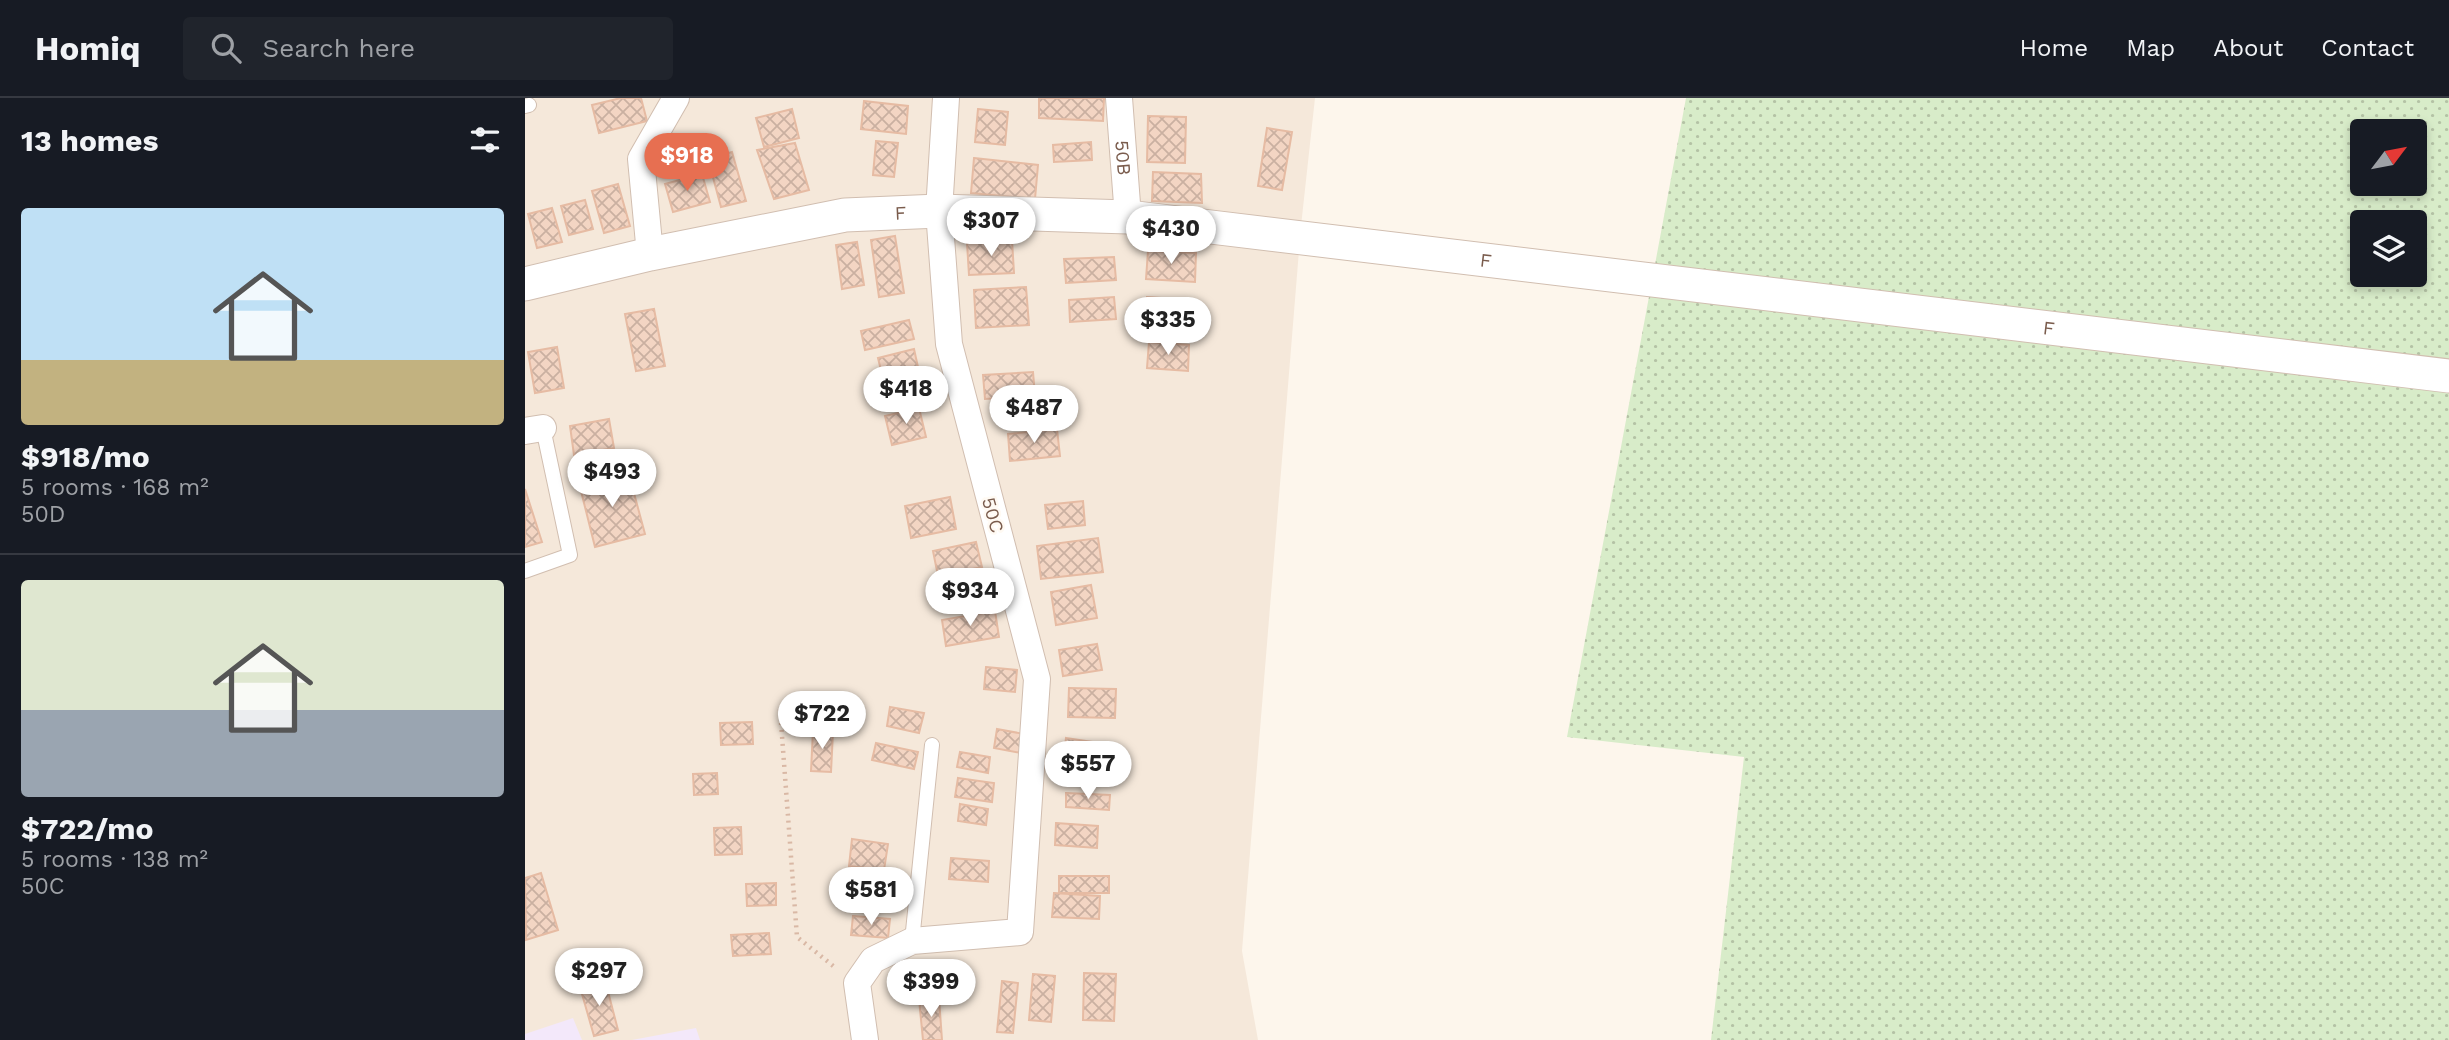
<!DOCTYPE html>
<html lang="en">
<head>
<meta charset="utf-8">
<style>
  :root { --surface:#171b24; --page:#20242c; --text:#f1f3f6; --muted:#9ea1a6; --line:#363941; --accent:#e76f51 }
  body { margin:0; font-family:"Work Sans",sans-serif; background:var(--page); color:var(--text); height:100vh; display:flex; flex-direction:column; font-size:26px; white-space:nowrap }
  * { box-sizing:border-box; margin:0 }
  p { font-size:23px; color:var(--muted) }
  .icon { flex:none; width:38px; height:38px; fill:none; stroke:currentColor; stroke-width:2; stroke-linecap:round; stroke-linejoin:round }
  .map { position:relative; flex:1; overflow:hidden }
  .sheet { display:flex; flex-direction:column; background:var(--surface); width:525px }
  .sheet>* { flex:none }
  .needle { width:46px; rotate:58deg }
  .buttons { position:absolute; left:1825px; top:21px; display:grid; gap:14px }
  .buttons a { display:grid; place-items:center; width:77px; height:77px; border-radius:7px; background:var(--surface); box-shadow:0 4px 10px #0003; font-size:35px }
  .price { position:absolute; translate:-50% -60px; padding:0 16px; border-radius:24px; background:#fff; color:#222; font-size:23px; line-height:46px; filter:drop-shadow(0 2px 4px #0008) }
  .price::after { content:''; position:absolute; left:50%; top:42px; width:21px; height:16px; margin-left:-10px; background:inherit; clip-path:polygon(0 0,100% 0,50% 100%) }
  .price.active { background:var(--accent); color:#fff }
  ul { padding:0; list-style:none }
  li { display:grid; align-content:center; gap:14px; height:371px; padding:0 21px }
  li+li { border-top:2px solid var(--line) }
  li span { display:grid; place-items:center; height:217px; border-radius:7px; color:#555 }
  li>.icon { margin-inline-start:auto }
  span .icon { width:126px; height:126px; fill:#fffc; stroke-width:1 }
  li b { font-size:30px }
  h2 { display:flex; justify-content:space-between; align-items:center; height:84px; padding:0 21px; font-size:30px }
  header { display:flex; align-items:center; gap:42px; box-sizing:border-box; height:98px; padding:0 35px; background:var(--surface); border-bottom:2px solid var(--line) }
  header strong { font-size:33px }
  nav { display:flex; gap:38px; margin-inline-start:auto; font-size:24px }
  .search { width:490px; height:63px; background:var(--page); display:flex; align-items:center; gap:18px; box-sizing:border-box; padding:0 24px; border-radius:7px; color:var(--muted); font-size:26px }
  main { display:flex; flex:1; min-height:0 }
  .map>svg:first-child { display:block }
  .residential { fill:#f5e8da }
  .education { fill:#f3e8fa }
  .grass { fill:url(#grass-dots); fill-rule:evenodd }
  .building { fill:url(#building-cross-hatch); stroke:#e6bba3; stroke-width:2 }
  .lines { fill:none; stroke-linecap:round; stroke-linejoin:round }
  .service-casing { stroke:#d1beb0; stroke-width:16 }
  .minor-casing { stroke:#d1beb0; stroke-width:28 }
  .tertiary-casing { stroke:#d1beb0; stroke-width:35 }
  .path { stroke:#d9b8a5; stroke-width:4.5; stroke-dasharray:2 5; stroke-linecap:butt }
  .service { stroke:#fff; stroke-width:14 }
  .minor { stroke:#fff; stroke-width:26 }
  .tertiary { stroke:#fff; stroke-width:33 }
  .labels { text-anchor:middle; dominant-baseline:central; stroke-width:5; stroke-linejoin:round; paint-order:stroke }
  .street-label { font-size:19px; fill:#7a5c4d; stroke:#fffaf3 }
</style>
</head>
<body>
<header>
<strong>Homiq</strong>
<div class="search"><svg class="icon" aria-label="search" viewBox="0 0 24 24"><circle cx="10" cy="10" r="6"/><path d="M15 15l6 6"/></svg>Search here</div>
<nav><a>Home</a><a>Map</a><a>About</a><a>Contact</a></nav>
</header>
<main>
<section class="sheet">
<h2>13 homes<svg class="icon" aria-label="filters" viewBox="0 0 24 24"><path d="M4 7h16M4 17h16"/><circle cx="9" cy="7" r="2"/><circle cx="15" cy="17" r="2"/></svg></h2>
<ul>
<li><span style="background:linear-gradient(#bfe0f5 70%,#c2b280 0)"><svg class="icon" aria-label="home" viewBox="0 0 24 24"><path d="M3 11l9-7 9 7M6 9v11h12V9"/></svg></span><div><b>$918/mo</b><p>5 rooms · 168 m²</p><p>50D</p></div></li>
<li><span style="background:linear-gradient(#dfe7d0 60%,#9aa5b1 0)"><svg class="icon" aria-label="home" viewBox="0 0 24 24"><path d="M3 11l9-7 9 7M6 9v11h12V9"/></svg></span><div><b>$722/mo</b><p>5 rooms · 138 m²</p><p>50C</p></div></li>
</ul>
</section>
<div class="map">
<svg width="1924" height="942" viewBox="0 0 1924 942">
  <defs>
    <pattern id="grass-dots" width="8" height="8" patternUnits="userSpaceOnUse" patternTransform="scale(1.75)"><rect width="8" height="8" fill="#d8ecc9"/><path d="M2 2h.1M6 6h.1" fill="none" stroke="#b4c2a5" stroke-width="1.8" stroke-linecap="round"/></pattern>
    <pattern id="building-cross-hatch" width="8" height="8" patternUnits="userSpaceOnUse" patternTransform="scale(1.75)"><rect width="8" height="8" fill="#f3d5c3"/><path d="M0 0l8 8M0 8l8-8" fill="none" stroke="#cab0a1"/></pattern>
  </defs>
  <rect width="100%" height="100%" fill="#fdf6ec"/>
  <path class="residential" d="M0 0H790L776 128 717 853 733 942H0Z"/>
  <g class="education">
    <path d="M48 920 57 942H0V936Z"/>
    <path d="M171 930 175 942H107Z"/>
  </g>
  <path class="grass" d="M1161 0H1924V942H1186L1219 659 1042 639ZM1838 33H1890V86H1838ZM1838 124H1890V177H1838Z"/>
  <g class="building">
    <path d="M96 0H116L122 23 74 35 67 7Z"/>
    <path d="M514 0H579L578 23 514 20Z"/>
    <path d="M339 3 383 8 381 36 336 31Z"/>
    <path d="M267 11 274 40 239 49 231 20Z"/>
    <path d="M453 11 483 14 480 47 450 44Z"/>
    <path d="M623 18 661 19 660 65 622 64Z"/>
    <path d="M742 30 767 34 757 92 733 88Z"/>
    <path d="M351 43 373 45 369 79 348 77Z"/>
    <path d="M566 44 567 62 529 64 528 47Z"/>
    <path d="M270 45 284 92 249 101 232 52Z"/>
    <path d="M207 54 221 103 196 109 183 61Z"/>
    <path d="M449 60 513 67 510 101 446 95Z"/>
    <path d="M628 74 676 76 677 105 627 103Z"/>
    <path d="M177 76 185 104 148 114 140 86Z"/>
    <path d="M93 86 105 128 79 135 67 93Z"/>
    <path d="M60 102 68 131 44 137 36 108Z"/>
    <path d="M27 110 37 144 12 150 3 116Z"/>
    <path d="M370 138 379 195 354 199 346 142Z"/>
    <path d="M487 142 489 175 444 177 442 145Z"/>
    <path d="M332 144 339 187 317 191 311 147Z"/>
    <path d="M623 153 671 155 670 184 621 181Z"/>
    <path d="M589 159 591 182 541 185 539 161Z"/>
    <path d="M501 189 504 227 451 230 449 192Z"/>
    <path d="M589 199 591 221 545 224 544 202Z"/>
    <path d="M622 199 664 202 662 230 620 227Z"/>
    <path d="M129 211 140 268 111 273 100 216Z"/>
    <path d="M384 222 389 241 340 252 336 233Z"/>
    <path d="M624 244 664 247 663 273 622 270Z"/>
    <path d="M32 249 39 290 10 295 3 254Z"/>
    <path d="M389 251 398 292 363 301 353 260Z"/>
    <path d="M508 274 510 298 460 301 458 277Z"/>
    <path d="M394 310 401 339 367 347 360 318Z"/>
    <path d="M84 321 89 350 49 357 45 328Z"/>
    <path d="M532 331 535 358 485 363 483 336Z"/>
    <path d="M103 373 120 436 70 449 54 385Z"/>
    <path d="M0 391 17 444 0 449Z"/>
    <path d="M425 399 431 431 386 440 380 408Z"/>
    <path d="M558 403 560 427 523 431 520 407Z"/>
    <path d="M573 440 578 474 516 481 512 448Z"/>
    <path d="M451 444 457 469 413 478 408 453Z"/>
    <path d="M461 479 465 504 427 511 423 486Z"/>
    <path d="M566 487 572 520 531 527 526 494Z"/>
    <path d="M470 513 474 539 421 548 417 522Z"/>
    <path d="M572 546 577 572 538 578 534 552Z"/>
    <path d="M461 569 492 572 490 594 459 591Z"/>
    <path d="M544 590 591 591 590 620 543 619Z"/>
    <path d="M365 609 399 615 394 635 362 628Z"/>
    <path d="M227 624 228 646 196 647 195 625Z"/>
    <path d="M472 631 499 636 496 655 469 650Z"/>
    <path d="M288 632 308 634 306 674 286 673Z"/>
    <path d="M541 640 595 648 591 679 537 672Z"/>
    <path d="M351 645 393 654 389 671 347 662Z"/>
    <path d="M435 654 465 659 463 675 432 669Z"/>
    <path d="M192 675 193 696 169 697 168 676Z"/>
    <path d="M433 680 469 685 467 704 430 699Z"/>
    <path d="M541 695 585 697 584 712 541 709Z"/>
    <path d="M435 706 463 711 461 727 433 723Z"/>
    <path d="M531 725 573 728 572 750 530 747Z"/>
    <path d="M216 729 217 756 190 757 189 730Z"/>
    <path d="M327 741 363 746 359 772 324 768Z"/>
    <path d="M426 760 464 763 463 784 424 781Z"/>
    <path d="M16 775 33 832 1 842 0 780Z"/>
    <path d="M334 778 371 780 370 800 332 798Z"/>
    <rect x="534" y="778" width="50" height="17"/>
    <path d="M251 785V807L222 808 221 786Z"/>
    <path d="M529 795 575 798 574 821 527 819Z"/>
    <path d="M328 818 365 821 363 840 326 837Z"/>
    <path d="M244 835 246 856 208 858 206 837Z"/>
    <path d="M559 875 591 876 589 923 558 922Z"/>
    <path d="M508 876 530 878 526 924 504 922Z"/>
    <path d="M80 882 93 932 69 938 55 889Z"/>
    <path d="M477 883 493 885 488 935 472 934Z"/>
    <path d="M414 900 417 942H398L394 901Z"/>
  </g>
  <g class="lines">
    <defs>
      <g id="service">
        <path d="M0 8 4 7"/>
        <path d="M0 473 45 457 18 330"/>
        <path d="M387 843 407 647"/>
      </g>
      <g id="minor">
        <path id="s1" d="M594 0 603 119"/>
        <path d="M125 156 116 61 151 0"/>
        <path d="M0 333 18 330"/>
        <path d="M340 942 332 885 348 862 387 843 495 834 512 581 424 246 414 113 421 0"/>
      </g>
      <g id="tertiary">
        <path id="s2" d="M0 186 125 156 320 117 414 113 603 119 1924 278"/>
      </g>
    </defs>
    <use href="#service" class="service-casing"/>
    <use href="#minor" class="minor-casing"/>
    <use href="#tertiary" class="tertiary-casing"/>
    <path class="path" d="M255 611 272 839 312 871"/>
    <use href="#service" class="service"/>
    <use href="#minor" class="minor"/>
    <use href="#tertiary" class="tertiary"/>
  </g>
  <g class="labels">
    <g class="street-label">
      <text stroke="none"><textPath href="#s1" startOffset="60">50B</textPath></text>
      <text stroke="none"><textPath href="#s2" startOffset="383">F</textPath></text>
      <text stroke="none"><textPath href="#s2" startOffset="971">F</textPath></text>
      <text stroke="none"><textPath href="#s2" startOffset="1538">F</textPath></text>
      <text transform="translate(468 417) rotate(74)">50C</text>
    </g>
  </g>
</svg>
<div class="buttons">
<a><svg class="needle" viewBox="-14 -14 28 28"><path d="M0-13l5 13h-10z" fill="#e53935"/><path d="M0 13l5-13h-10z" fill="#9ea1a6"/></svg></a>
<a><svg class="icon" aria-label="layers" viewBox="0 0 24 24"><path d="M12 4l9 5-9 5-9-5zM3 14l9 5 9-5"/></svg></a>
</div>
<b class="price active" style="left:162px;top:95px">$918</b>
<b class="price" style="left:466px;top:160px">$307</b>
<b class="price" style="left:646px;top:168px">$430</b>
<b class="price" style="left:643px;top:259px">$335</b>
<b class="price" style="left:381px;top:328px">$418</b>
<b class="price" style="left:509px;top:347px">$487</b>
<b class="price" style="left:87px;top:411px">$493</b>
<b class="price" style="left:445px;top:530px">$934</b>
<b class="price" style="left:297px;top:653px">$722</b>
<b class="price" style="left:563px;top:703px">$557</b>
<b class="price" style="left:346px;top:829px">$581</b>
<b class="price" style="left:74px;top:910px">$297</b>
<b class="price" style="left:406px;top:921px">$399</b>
</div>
</main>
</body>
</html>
